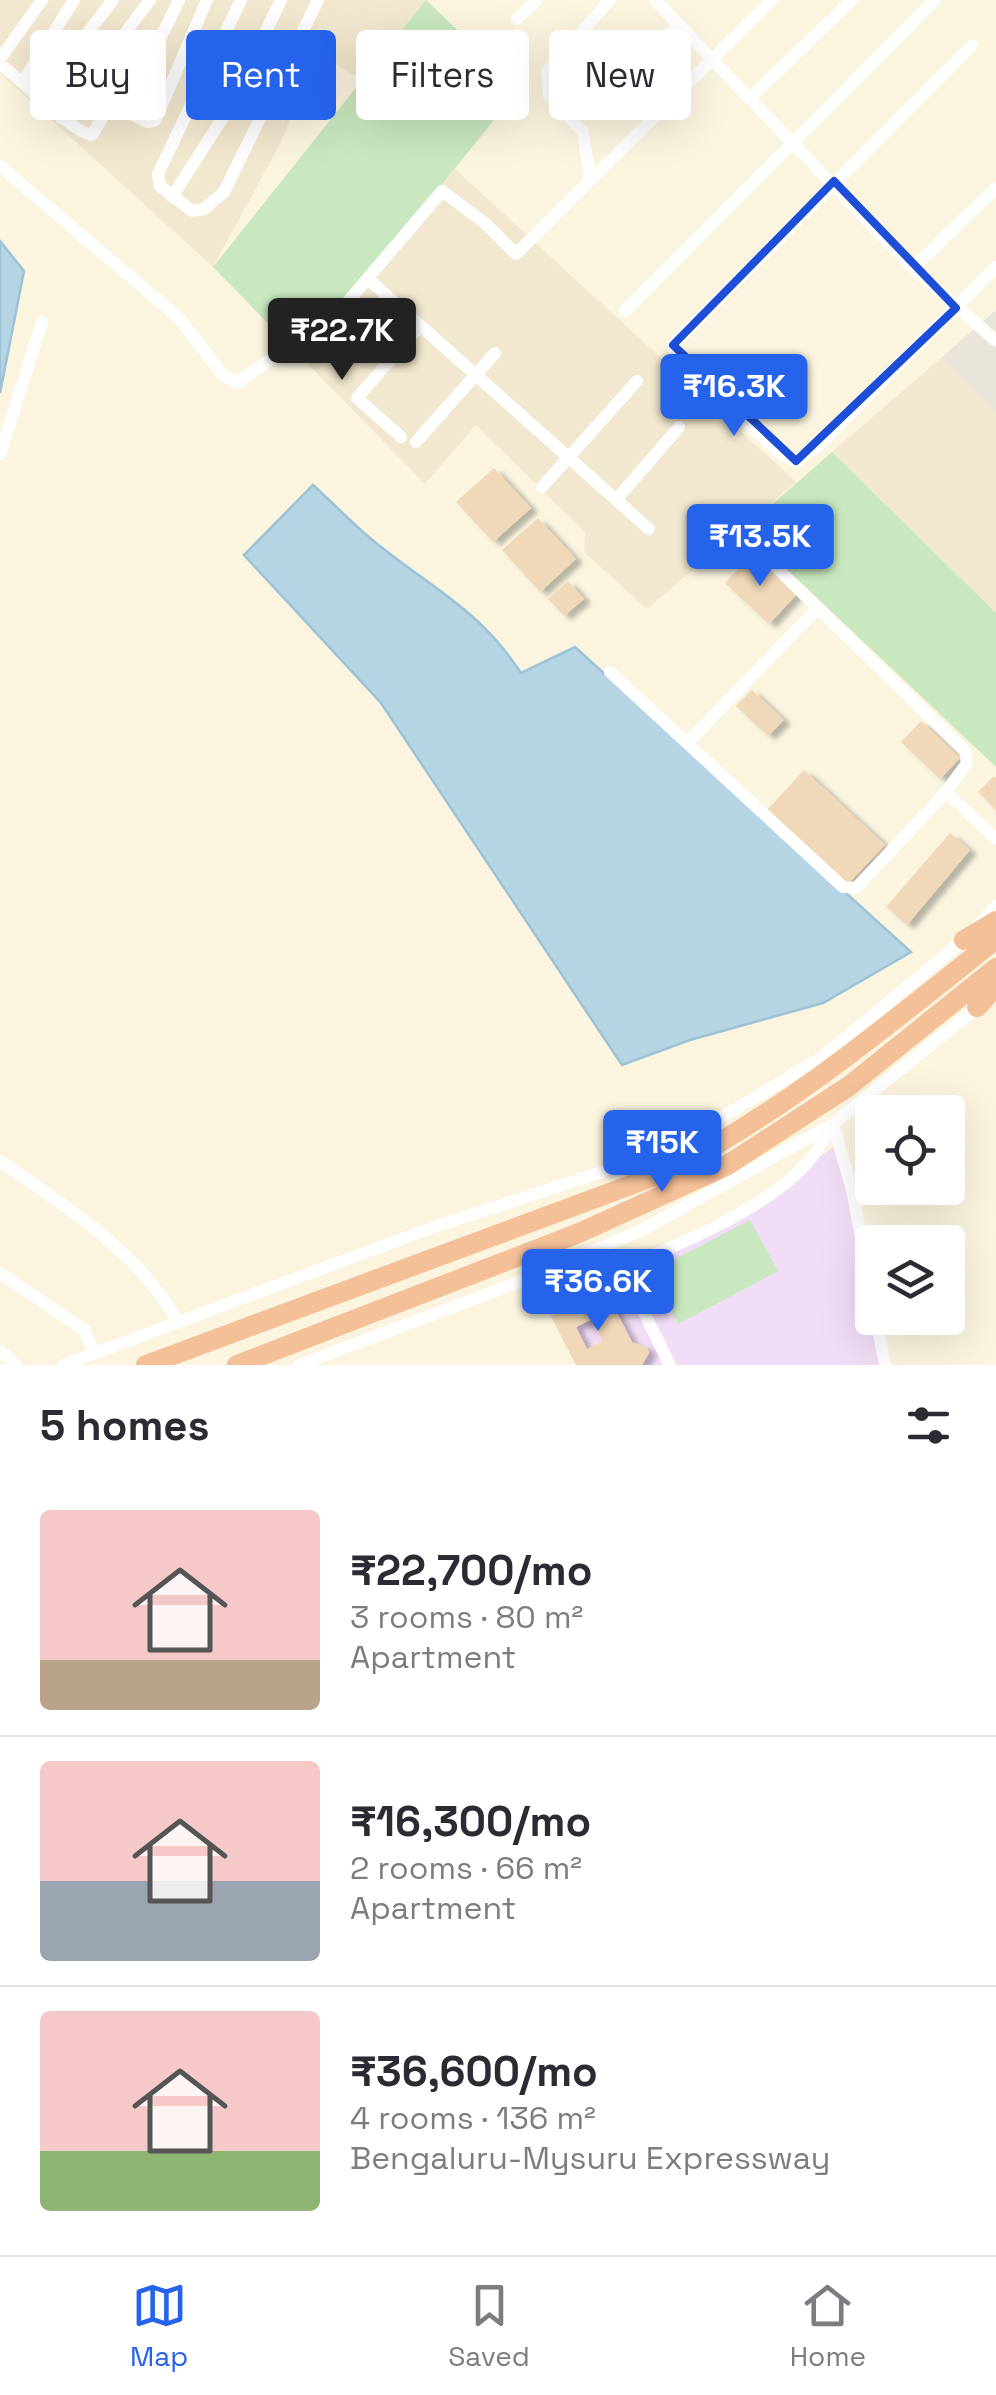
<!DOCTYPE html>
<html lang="en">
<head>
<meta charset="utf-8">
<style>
  :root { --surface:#fff; --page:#f2f2f3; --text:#2b2b33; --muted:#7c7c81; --line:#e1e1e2; --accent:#2563eb }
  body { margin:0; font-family:"Space Grotesk",sans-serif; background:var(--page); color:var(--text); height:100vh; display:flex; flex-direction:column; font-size:38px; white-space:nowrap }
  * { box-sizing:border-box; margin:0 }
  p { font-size:32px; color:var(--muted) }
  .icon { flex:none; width:55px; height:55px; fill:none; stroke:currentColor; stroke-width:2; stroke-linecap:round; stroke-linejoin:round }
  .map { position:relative; height:1365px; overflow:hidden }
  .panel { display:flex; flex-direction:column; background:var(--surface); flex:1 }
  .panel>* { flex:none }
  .banner { position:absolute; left:30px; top:30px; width:938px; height:90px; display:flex; gap:20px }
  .buttons { position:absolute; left:855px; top:1095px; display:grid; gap:20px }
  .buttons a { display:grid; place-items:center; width:110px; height:110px; border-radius:10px; background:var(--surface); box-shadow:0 10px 40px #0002; font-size:50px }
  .price { position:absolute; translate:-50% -85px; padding:0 22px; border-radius:10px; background:var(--accent); color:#fff; font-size:32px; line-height:65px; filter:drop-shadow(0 2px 5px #0008) }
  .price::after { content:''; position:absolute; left:50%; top:60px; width:30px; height:22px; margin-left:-15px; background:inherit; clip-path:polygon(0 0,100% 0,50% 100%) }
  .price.selected { background:#222; color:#fff }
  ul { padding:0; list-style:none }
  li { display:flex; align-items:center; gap:30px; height:250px; padding:0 40px }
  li+li { border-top:2px solid var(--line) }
  li span { display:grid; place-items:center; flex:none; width:280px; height:200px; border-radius:10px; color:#555 }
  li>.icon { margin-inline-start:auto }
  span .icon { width:120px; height:120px; fill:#fffc; stroke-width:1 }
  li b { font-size:42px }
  h2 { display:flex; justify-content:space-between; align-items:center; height:120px; padding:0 40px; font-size:42px }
  .tag { padding:0 35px; border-radius:10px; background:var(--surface); box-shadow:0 10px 40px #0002; font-size:35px; line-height:90px }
  .tag.selected { background:var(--accent); color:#fff }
  .tab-bar { display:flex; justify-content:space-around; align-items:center; height:140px; border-top:2px solid var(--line); background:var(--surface); font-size:28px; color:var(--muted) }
  .tab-bar a { display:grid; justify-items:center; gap:5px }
  .tab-bar .selected { color:var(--accent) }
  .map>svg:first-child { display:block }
  .residential { fill:#f2e8cf }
  .industrial { fill:#eae5db }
  .education { fill:#f2ddf7 }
  .green { fill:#c9e8bf }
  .water { fill:#b5d5e4; stroke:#9cc2d5; stroke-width:2.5 }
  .building { fill:#f0d8b8; fill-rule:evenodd; filter:url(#shadow) }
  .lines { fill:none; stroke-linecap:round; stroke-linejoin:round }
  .minor { stroke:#fff; stroke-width:12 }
  .highway { stroke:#f4c098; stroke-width:20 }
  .marked { fill:none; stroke:#1d4ed8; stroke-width:8; stroke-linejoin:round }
</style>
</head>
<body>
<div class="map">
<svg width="996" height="1365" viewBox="0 0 996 1365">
  <defs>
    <filter id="shadow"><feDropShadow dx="7" dy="4" stdDeviation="2.5" flood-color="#0004"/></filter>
  </defs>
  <rect width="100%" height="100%" fill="#fbf5e0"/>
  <g class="residential">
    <path d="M0 0H427L363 80 317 54 279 146 213 267 0 73Z"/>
    <path d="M455 169 796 482 647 609 584 552 585 532 476 425 425 484 302 358Z"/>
    <path d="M941 358 996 413V613L832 452Z"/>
  </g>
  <path class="industrial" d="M996 310V413L941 358Z"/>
  <path class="education" d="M837 1145 880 1365H576L544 1303 731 1214Z"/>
  <g class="green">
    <path d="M426 0 519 89 302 358 213 267Z"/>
    <path d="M832 452 996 613V767L744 529Z"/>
    <path d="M750 1220 778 1271 678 1324 650 1272Z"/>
  </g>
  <g class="water">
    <path d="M0 241 24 271 0 393Z"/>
    <path d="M313 485C332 502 350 521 370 538 427 586 478 607 521 673L575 647 911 952 823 1003 690 1040 622 1065 381 703 244 555Z"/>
  </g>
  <g class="building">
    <path d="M494 468 531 508 493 542 456 502Z"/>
    <path d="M538 518 576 559 540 592 502 550Z"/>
    <path d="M752 554 796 595 769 624 725 583Z"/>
    <path d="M568 581 584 599 564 616 548 599Z"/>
    <path d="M752 690 784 720 768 736 736 706Z"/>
    <path d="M921 721 960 758 940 779 901 742Z"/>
    <path d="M804 770 885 845 848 884 767 810Z"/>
    <path d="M994 776 996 778V810L978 792Z"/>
    <path d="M950 833 970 850 907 925 886 907Z"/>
    <path d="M604 1288 632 1342 647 1347 649 1353 642 1365H576L551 1316ZM592 1319 603 1341 587 1349 576 1327Z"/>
  </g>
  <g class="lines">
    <g class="minor">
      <path d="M241 0 158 174 160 186 192 211 204 209 224 192 318 0"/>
      <path d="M655 0 913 268 996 341"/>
      <path d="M517 19 537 0"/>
      <path d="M972 45 673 345 676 355 783 456 796 461 817 447 996 267"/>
      <path d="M0 59 42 0"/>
      <path d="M0 64C22 80 71 132 92 135L123 83 142 76 179 0"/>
      <path d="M640 71 678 24"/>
      <path d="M23 81 74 0"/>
      <path d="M40 94 113 0"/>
      <path d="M751 97 852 0"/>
      <path d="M111 104 147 122 155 121 207 0"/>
      <path d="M61 118 150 0"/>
      <path d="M0 166 180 319 222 374 237 383 294 343 316 339 442 191 486 224 516 254 772 0"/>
      <path d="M590 180 583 132 549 96 547 71 610 0"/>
      <path d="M172 197 229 108 281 0"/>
      <path d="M913 268 996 188"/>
      <path d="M369 280 649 529"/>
      <path d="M625 311 935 0"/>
      <path d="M401 437 357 398 420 326"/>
      <path d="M416 442 495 353"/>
      <path d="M0 454 42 322"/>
      <path d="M542 487 637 381"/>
      <path d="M616 500 679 427"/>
      <path d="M753 545 965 751 967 763 946 792"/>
      <path d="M610 672 843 887 856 888 946 792 996 839"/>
      <path d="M687 743 818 608"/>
      <path d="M833 1124 853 1193 872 1297"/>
      <path d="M0 1161C63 1204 141 1254 178 1322"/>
      <path d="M0 1273 84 1330 94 1353"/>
      <path d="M876 1318 885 1365"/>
      <path d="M0 1351 16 1365"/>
      <path d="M63 1365 434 1227 620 1166 697 1132 821 1058 964 940 996 906"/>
      <path d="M299 1365 535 1276 642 1230 833 1124 981 1004"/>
      <path d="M670 1365 622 1268C679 1245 811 1193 828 1127"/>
    </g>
    <g class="highway">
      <path d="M964 940 996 921"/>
      <path d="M977 1007 996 986"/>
      <path d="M146 1365 671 1170C790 1107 892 1022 996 939"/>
      <path d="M237 1365 579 1233 726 1166 849 1086 996 968"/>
    </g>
  </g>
  <path class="marked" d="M834 181 956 308 796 461 673 345Z"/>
</svg>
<div class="buttons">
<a><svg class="icon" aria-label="locate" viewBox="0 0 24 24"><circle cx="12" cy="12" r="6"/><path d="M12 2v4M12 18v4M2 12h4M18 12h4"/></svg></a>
<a><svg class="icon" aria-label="layers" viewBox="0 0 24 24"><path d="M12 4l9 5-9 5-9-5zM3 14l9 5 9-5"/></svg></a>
</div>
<b class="price selected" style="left:342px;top:383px">₹22.7K</b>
<b class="price" style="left:734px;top:439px">₹16.3K</b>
<b class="price" style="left:760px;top:589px">₹13.5K</b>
<b class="price" style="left:662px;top:1195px">₹15K</b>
<b class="price" style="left:598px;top:1334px">₹36.6K</b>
<div class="banner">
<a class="tag">Buy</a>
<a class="tag selected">Rent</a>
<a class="tag">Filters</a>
<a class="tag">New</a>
</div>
</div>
<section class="panel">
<h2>5 homes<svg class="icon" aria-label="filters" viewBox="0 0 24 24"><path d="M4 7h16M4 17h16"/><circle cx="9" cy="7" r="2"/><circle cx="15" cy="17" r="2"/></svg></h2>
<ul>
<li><span style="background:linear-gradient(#f6c9c9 75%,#b9a48a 0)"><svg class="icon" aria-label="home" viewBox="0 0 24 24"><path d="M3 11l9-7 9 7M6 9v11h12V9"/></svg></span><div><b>₹22,700/mo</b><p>3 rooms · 80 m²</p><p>Apartment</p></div></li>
<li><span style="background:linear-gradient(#f6c9c9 60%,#9aa5b1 0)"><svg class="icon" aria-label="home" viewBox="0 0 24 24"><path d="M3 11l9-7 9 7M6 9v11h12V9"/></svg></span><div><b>₹16,300/mo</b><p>2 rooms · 66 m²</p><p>Apartment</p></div></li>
<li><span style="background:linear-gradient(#f6c9c9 70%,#8fb573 0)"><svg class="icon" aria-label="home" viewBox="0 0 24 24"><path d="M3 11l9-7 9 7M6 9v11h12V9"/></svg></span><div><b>₹36,600/mo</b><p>4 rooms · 136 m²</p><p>Bengaluru-Mysuru Expressway</p></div></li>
</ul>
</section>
<nav class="tab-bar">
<a class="selected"><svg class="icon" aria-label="map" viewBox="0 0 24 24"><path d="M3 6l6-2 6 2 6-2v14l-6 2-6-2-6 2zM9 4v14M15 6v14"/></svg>Map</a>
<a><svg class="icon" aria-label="saved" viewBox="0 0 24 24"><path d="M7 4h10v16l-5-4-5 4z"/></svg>Saved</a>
<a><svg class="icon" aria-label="home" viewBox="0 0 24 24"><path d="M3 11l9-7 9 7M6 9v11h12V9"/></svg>Home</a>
</nav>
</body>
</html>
